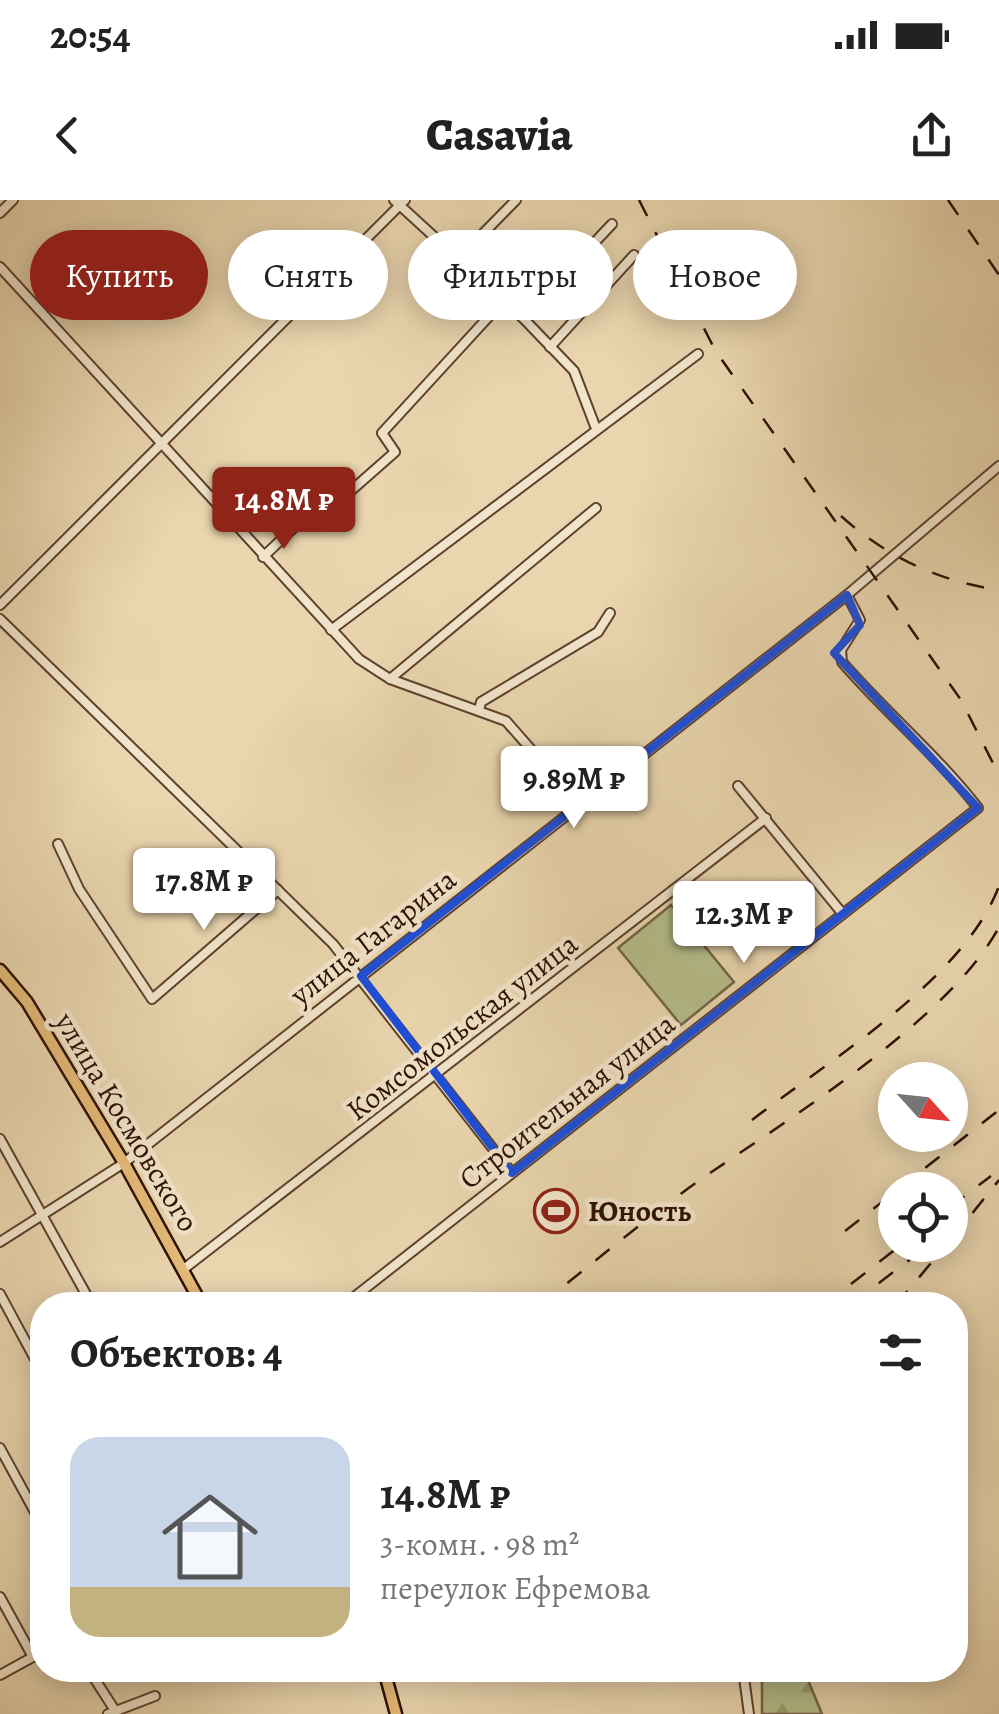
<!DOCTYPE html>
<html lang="ru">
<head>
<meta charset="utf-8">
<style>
  :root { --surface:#fff; --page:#f2f2f2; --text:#222; --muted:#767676; --line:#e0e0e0; --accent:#8f2418 }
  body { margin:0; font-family:Alegreya,serif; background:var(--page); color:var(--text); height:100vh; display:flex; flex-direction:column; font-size:38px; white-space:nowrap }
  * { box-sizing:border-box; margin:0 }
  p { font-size:32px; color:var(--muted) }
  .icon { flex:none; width:55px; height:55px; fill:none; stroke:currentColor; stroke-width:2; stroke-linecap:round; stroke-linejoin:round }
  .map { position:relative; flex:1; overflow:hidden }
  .panel { position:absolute; left:30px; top:1092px; width:938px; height:390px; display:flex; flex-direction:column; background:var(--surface); border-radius:40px; box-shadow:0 5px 25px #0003 }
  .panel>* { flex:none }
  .top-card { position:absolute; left:30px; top:30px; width:940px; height:90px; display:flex; gap:20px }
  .needle { width:65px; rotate:117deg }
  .buttons { position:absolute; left:878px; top:862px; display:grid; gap:20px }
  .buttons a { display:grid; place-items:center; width:90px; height:90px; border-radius:50%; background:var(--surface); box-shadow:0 5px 25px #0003; font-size:50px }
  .price { position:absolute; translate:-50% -85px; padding:0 22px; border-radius:10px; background:#fff; color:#222; font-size:32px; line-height:65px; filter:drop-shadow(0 2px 5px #0008) }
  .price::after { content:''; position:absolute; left:50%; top:60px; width:30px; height:22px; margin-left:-15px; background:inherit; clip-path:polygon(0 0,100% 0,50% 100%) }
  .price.active { background:var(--accent); color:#fff }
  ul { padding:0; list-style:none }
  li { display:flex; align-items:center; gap:30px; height:250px; padding:0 40px }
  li+li { border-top:2px solid var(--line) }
  li span { display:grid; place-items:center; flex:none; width:280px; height:200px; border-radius:30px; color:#555 }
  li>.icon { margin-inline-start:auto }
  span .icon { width:120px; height:120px; fill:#fffc; stroke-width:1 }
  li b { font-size:42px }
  h2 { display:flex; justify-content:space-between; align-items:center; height:120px; padding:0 40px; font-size:42px }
  .tag { padding:0 35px; border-radius:45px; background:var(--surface); box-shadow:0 5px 25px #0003; font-size:35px; line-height:90px }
  .tag.active { background:var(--accent); color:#fff }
  .status { display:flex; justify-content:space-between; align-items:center; height:70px; padding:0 50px; background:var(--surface); direction:ltr }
  .status svg { height:28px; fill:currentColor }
  header { display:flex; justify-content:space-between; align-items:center; height:130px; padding:0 40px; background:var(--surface); font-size:45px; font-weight:800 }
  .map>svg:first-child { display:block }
  .green { fill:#b5bd8b; stroke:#726648; stroke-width:2.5 }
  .forest { fill:url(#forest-firs); stroke:#726648; stroke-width:2.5 }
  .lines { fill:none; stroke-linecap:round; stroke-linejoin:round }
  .minor-casing { stroke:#5d412e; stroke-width:12 }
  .major-casing { stroke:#2e1004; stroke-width:15 }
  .minor { stroke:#f1e4ca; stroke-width:8 }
  .major { stroke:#e4ba77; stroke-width:10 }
  .rail { stroke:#2e1004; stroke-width:2.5; stroke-dasharray:18 18; stroke-linecap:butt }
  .marked { fill:none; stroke:#1d4ed8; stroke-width:8; stroke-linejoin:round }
  .labels { text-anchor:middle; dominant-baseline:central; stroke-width:9; stroke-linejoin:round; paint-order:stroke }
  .street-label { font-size:30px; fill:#2e1004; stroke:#f1e4ca }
  .poi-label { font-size:30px; font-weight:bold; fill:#2e1004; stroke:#f1e4ca; text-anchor:start }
</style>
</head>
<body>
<div class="status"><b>20:54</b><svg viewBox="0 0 49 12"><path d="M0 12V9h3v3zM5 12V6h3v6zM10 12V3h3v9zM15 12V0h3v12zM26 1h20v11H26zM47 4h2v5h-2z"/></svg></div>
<header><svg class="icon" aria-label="back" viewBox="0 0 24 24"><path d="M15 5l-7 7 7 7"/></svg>Casavia<svg class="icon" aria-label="share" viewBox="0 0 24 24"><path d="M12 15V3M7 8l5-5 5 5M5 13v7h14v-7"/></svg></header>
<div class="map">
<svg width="999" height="1514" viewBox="0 0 999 1514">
  <defs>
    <pattern id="forest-firs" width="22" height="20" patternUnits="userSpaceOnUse" patternTransform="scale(2.5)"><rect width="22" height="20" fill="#b5bd8b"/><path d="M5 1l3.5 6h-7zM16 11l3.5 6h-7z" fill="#9ca176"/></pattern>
  </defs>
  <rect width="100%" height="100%" fill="#e9d5ae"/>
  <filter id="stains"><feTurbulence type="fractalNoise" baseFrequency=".002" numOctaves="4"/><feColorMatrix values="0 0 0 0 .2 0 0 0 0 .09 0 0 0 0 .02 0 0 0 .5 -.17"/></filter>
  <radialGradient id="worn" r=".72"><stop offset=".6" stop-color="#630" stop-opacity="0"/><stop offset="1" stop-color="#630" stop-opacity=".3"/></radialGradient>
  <path class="green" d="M671 705 734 782 681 825 618 748Z"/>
  <path class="forest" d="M762 1470H804L822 1514H762Z"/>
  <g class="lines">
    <defs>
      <g id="minor">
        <path d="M394 0 523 118 574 171 595 226"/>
        <path d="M0 13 13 0"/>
        <path d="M459 58 516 0"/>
        <path d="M0 67 359 459 390 479 506 521 578 603"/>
        <path d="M523 118 612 24"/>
        <path d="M550 147 634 55"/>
        <path d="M263 357 303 319 337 303 395 252 382 233 504 100"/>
        <path d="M0 405 405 0"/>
        <path d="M0 419 333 744 512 973"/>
        <path d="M331 430 698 154"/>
        <path d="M390 479 596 308"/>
        <path d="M479 510 481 502 598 432 610 413"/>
        <path d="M738 586 842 713"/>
        <path d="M58 644 79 689 152 799 278 690"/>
        <path d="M0 939 92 1105"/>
        <path d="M0 1042 124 963 847 395 999 266"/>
        <path d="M185 1068 766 618"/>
        <path d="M0 1094 42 1172"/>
        <path d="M344 1105 978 608C937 555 886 513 842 462L841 450 860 420 847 395"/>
        <path d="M0 1248 42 1325"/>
        <path d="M0 1397 33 1457"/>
        <path d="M89 1470 114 1509"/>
        <path d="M743 1470 749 1514"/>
        <path d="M0 1475 42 1452"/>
        <path d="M108 1514 155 1496"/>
      </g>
      <g id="major">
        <path d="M0 770 27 802 124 963 202 1105"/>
        <path d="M384 1470 396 1514"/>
      </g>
    </defs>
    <use href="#minor" class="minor-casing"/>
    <use href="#major" class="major-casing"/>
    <use href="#minor" class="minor"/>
    <use href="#major" class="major"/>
    <g class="rail">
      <path d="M639 0 715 150 961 500 999 575"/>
      <path d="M948 0 999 75"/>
      <path d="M841 316C887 357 938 381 999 390"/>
      <path d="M752 920C830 860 965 778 999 686"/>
      <path d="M897 990 999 910"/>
      <path d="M950 1007 991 976"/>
      <path d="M845 1031 895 992"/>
      <path d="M950 1041 999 980"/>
      <path d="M851 1084 901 1045"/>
      <path d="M539 1105C598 1060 655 1010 716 969 799 913 953 814 999 727"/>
      <path d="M850 1105 929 1045"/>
      <path d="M896 1105 946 1045"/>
    </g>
  </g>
  <path class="marked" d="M847 395 860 425 834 453 978 608 512 973 361 776Z"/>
  <defs>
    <symbol id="stadium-ring" viewBox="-11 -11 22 22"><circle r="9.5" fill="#f1e4ca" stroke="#8f2418" stroke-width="1.5"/><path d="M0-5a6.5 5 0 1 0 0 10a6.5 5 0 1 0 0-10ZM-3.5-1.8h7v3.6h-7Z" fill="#8f2418"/></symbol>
  </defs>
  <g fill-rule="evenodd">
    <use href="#stadium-ring" x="531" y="986" width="50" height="50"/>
  </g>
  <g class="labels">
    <g class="street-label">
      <text transform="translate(373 737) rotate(-38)">улица Гагарина</text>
      <text transform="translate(462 827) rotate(-38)">Комсомольская улица</text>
      <text transform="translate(567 901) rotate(-38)">Строительная улица</text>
      <text transform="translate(127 922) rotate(59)">улица Космовского</text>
    </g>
    <g class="poi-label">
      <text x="588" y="1011">Юность</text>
    </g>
  </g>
  <rect width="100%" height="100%" filter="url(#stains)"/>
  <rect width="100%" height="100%" fill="url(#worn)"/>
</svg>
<div class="buttons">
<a><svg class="needle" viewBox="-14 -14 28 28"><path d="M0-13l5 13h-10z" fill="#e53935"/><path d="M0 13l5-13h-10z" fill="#767676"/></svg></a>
<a><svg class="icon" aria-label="locate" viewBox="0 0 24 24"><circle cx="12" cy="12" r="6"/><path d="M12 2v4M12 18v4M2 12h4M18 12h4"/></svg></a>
</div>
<b class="price active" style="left:284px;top:352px">14.8M ₽</b>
<b class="price" style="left:574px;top:631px">9.89M ₽</b>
<b class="price" style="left:204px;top:733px">17.8M ₽</b>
<b class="price" style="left:744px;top:766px">12.3M ₽</b>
<div class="top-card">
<a class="tag active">Купить</a>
<a class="tag">Снять</a>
<a class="tag">Фильтры</a>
<a class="tag">Новое</a>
</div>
<section class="panel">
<h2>Объектов: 4<svg class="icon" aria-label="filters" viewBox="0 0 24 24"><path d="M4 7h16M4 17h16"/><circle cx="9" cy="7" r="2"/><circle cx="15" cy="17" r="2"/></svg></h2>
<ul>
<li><span style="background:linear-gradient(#c9d6e8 75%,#c2b280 0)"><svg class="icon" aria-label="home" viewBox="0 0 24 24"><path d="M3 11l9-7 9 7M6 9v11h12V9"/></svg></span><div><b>14.8M ₽</b><p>3-комн. · 98 m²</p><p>переулок Ефремова</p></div></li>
</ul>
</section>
</div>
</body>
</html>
